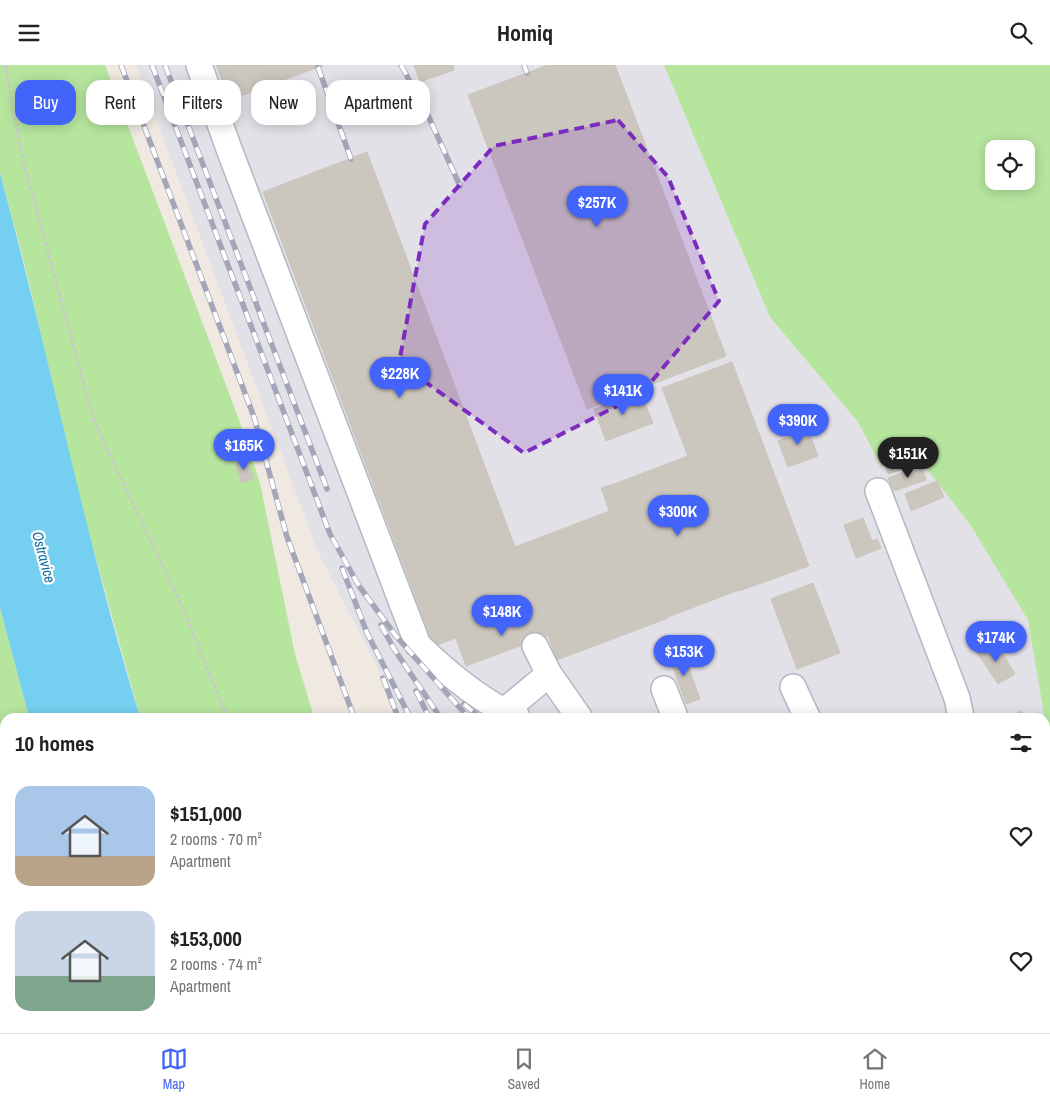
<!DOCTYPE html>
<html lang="en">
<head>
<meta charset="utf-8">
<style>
  :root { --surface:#fff; --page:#f6f6f6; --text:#222; --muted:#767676; --line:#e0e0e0; --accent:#4264fb }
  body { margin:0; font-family:"Archivo Narrow",sans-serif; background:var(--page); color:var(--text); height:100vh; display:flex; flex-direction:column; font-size:19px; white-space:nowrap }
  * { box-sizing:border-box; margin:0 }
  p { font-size:16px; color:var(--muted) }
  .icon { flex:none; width:28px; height:28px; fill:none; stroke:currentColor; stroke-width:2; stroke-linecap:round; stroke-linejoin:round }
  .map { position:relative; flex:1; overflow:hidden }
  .details { position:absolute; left:0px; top:648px; width:1050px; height:321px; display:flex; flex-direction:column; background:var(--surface); border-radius:15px 15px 0 0; box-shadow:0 2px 12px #0003 }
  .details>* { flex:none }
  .hud { position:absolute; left:15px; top:15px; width:500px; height:45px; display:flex; gap:10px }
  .controls { position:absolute; left:985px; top:75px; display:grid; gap:10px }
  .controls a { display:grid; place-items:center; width:50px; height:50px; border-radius:10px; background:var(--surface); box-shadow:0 2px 12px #0003; font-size:25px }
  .price { position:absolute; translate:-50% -42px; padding:0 11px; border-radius:18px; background:var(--accent); color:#fff; font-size:16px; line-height:32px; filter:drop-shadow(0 1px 2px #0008) }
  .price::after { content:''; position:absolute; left:50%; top:30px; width:15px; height:11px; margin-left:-8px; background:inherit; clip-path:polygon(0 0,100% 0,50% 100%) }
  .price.on { background:#222; color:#fff }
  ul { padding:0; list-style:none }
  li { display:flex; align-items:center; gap:15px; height:125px; padding:0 15px }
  li span { display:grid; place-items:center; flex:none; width:140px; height:100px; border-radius:15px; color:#555 }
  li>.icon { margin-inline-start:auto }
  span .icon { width:60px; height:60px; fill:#fffc; stroke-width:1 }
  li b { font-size:21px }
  h2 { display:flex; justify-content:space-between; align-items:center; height:60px; padding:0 15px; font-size:21px }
  .tag { padding:0 18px; border-radius:15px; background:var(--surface); box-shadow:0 2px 12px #0003; font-size:18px; line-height:45px }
  .tag.on { background:var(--accent); color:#fff }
  header { display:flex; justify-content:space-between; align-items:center; height:65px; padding:0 15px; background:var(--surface); font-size:22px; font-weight:800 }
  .dock { display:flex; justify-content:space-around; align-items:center; height:70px; border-top:1px solid var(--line); background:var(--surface); font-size:14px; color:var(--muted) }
  .dock a { display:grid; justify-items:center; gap:2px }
  .dock .on { color:var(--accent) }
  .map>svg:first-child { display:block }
  .industrial { fill:#e3e1e8 }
  .green { fill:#b6e59e; fill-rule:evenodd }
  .water { fill:#75cff0 }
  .building { fill:#cbc7bf; stroke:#cbc5ba }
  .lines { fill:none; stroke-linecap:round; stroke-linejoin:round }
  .minor-casing { stroke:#b4b7c1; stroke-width:28 }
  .path { stroke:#c9c9c9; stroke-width:3; stroke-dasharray:4 2.5; stroke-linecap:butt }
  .minor { stroke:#fff; stroke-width:25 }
  .rail-casing { stroke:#a3a6b8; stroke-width:5.5 }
  .rail { stroke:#fff; stroke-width:4; stroke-dasharray:11; stroke-linecap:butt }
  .marked { fill:#7b2cbf; fill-opacity:0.2; stroke:#7b2cbf; stroke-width:4; stroke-dasharray:10 6; stroke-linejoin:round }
  .labels { text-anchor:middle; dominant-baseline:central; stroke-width:4.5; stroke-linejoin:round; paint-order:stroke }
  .water-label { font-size:15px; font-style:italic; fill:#0d6fa3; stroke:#fff }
</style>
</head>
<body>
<header><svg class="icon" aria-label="menu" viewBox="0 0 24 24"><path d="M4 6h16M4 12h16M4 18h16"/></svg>Homiq<svg class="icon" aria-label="search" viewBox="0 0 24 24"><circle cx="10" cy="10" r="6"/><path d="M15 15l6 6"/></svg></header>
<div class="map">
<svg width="1050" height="968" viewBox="0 0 1050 968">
  <rect width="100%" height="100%" fill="#efe9e1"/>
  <g class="industrial">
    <path d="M136 0H664L770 252 858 357 881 401 914 387 971 461 1028 555 1045 652H403L318 487Z"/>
    <path d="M1045 654 1050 676V968H540L538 964H1045Z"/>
  </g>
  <g class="green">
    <path d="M0 0H105L238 352 260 418 295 589 314 652H140L80 436 23 193 0 108Z"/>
    <path d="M664 0H1050V676L1048 673 1028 555 971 461 914 387 881 401 858 357 770 252ZM994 84H1026V116H994Z"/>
    <path d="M0 543 29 652H5V964H75L76 968H0Z"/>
    <path d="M227 964H429L430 968H228Z"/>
  </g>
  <g class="water">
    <path d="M0 108C49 289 85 473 140 652H29L0 543Z"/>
    <path d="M112 964H227L228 968H114Z"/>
  </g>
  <g class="building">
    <path d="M216 0H324L230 35Z"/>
    <path d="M414 0H453L454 5 420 17Z"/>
    <path d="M548 0H615L726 291 587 344 468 30Z"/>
    <path d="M367 87 538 543 434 581 263 127Z"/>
    <path d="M732 297 809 501 739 526 662 323Z"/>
    <path d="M640 326 653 358 606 376 594 344Z"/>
    <path d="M805 357 818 391 788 402 778 376 795 370 792 362Z"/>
    <path d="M924 378 929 395 888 409 882 392Z"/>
    <path d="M688 391 739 525 668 552 617 418Z"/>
    <path d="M247 395 254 414 242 418 235 399Z"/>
    <path d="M922 401 926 415 894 426 888 413Z"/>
    <path d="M937 416 944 432 911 446 905 429Z"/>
    <path d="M617 418 626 440 609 446 601 423Z"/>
    <path d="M625 440 668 553 557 595 515 482Z"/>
    <path d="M863 453 872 476 877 474 881 483 856 493 844 460Z"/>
    <path d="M813 518 840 588 797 604 771 534Z"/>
    <path d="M538 543 547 571 466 601 456 573Z"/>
    <path d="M989 577 995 586 1000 584 1015 609 998 619 976 586Z"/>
    <path d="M682 584 700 634 686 639 668 589Z"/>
    <path d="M1021 646 1025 652H1007Z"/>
    <path d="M1050 945V968H1003L1012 964H1045V947Z"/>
    <path d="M853 964H905L907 968H855Z"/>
  </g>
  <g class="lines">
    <defs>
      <g id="minor">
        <path d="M199 0 229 84 418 580C446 607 481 637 517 652"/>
        <path d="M878 426 957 633 961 652"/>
        <path d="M535 581 549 609 579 652"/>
        <path d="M793 622 807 652"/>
        <path d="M664 624 675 652"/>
        <path d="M499 652 503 647 549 609"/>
        <path d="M1045 895 1050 899"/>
        <path d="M572 964 575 968"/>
        <path d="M821 964 823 968"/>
      </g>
    </defs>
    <use href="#minor" class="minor-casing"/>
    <g class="path">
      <path d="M5 0 22 91 94 356 184 546 227 652"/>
      <path d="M291 964 292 968"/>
    </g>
    <use href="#minor" class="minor"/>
    <defs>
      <g id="rail">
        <path d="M121 0 254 352 287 472 354 652"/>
        <path d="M152 0 330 469 359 521 396 571 468 652"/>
        <path d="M165 0 327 424"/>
        <path d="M401 0 427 48 460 121"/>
        <path d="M524 0 527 8"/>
        <path d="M318 2 351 94"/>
        <path d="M342 503 367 568 410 652"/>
        <path d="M381 560 394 584 440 652"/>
        <path d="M383 613 398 652"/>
        <path d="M416 626 429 652"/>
        <path d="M464 639 479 652"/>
        <path d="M1045 843 1050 844"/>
        <path d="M1045 868 1050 871"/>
        <path d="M1045 899 1050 903"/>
        <path d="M1045 926 1050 930"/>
        <path d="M471 964 473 968"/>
        <path d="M557 964 560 968"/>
        <path d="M618 964 620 968"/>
        <path d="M838 964 840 968"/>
      </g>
    </defs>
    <use href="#rail" class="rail-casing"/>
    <use href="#rail" class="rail"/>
  </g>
  <path class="marked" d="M618 55 668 112 719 236 641 329 524 388 399 298 425 159 494 81Z"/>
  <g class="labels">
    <g class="water-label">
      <text transform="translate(44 492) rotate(75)">Ostravice</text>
    </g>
  </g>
</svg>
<div class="controls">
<a><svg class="icon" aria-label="locate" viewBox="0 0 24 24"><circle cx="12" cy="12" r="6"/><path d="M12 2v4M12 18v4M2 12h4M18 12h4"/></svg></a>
</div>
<b class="price" style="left:597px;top:163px">$257K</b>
<b class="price" style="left:400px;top:334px">$228K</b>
<b class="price" style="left:623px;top:351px">$141K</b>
<b class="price" style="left:798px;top:381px">$390K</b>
<b class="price" style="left:244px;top:406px">$165K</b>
<b class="price on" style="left:908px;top:414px">$151K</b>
<b class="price" style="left:678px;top:472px">$300K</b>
<b class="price" style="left:502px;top:572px">$148K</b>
<b class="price" style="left:996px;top:598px">$174K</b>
<b class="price" style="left:684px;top:612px">$153K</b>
<div class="hud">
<a class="tag on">Buy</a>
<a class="tag">Rent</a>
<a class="tag">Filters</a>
<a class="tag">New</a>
<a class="tag">Apartment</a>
</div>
<section class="details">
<h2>10 homes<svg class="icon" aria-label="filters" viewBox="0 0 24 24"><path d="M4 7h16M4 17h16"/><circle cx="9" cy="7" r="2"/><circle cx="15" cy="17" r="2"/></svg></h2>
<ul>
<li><span style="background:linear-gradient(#a9c7e8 70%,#b9a48a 0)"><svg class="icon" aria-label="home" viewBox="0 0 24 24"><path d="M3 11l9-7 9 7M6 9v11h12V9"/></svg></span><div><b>$151,000</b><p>2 rooms · 70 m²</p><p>Apartment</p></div><svg class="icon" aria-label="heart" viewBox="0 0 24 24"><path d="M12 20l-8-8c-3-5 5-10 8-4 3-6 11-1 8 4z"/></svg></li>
<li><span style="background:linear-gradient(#c9d6e8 65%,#7fa58c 0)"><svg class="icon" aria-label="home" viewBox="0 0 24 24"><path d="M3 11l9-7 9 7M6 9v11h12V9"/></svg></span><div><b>$153,000</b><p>2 rooms · 74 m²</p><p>Apartment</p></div><svg class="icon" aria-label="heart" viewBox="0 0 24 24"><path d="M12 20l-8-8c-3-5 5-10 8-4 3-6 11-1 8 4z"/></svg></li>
</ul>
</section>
</div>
<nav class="dock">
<a class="on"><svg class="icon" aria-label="map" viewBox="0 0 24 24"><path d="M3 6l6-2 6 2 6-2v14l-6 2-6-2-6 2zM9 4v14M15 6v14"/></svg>Map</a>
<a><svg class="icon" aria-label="saved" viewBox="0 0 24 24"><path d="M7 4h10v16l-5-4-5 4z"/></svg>Saved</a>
<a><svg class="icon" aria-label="home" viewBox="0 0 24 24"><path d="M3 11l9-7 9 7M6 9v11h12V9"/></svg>Home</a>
</nav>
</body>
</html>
